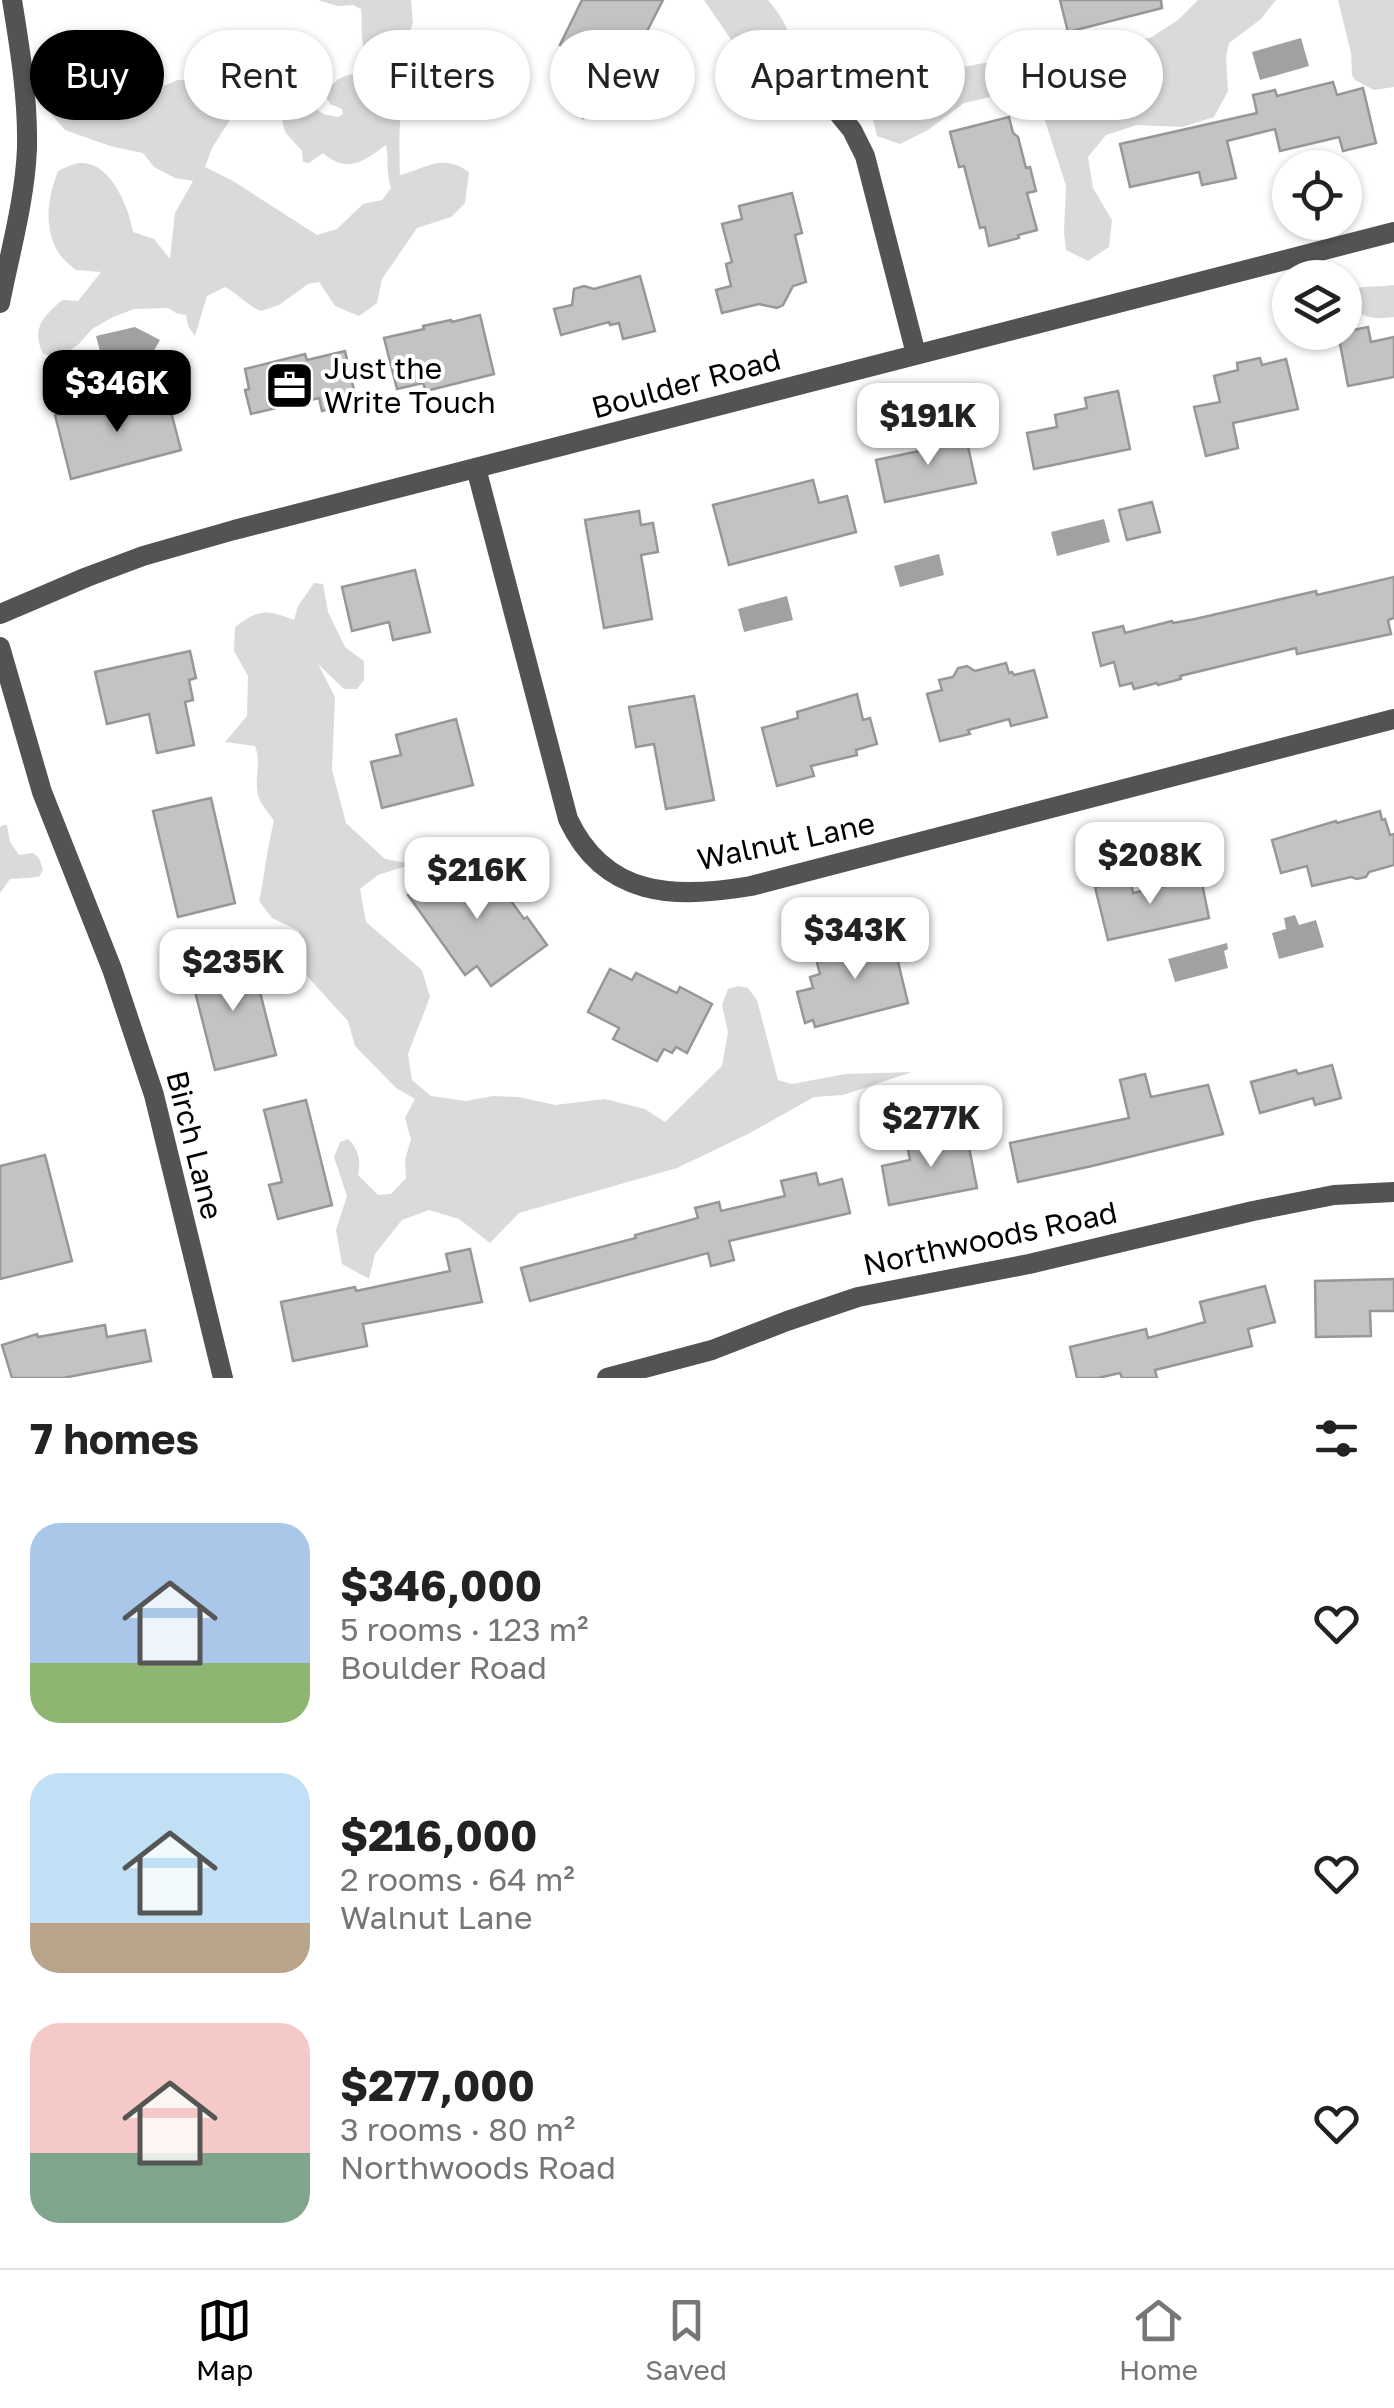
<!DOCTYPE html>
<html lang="en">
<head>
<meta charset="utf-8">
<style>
  :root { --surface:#fff; --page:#f2f2f2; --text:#222; --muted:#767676; --line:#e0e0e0; --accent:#000 }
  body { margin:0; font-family:"Golos Text",sans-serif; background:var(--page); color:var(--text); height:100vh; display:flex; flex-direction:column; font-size:38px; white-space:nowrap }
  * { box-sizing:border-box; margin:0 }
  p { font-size:32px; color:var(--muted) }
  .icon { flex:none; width:55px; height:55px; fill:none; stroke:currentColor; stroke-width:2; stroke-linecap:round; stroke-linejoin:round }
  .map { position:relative; height:1378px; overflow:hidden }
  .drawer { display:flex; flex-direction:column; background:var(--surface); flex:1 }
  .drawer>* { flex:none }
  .banner { position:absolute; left:30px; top:30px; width:1335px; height:90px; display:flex; gap:20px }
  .fabs { position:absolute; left:1272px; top:150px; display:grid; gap:20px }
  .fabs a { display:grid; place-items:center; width:90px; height:90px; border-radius:50%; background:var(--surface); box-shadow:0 2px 8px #0004; font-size:50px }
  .price { position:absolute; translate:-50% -85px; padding:0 22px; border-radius:20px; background:#fff; color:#222; font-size:32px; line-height:65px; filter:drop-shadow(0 2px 5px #0008) }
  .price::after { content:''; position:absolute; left:50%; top:60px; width:30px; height:22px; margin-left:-15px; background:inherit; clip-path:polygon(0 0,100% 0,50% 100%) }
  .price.selected { background:var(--accent); color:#fff }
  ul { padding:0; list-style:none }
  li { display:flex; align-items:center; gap:30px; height:250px; padding:0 30px }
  li span { display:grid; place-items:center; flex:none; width:280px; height:200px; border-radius:30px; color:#555 }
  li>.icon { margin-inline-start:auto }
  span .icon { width:120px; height:120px; fill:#fffc; stroke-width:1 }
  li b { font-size:42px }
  h2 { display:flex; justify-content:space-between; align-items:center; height:120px; padding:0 30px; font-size:42px }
  .chip { padding:0 35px; border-radius:45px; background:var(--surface); box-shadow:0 2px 8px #0004; font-size:35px; line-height:90px }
  .chip.selected { background:var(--accent); color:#fff }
  .menu { display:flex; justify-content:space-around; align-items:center; height:140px; border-top:2px solid var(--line); background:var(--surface); font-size:28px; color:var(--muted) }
  .menu a { display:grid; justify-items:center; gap:5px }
  .menu .selected { color:var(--accent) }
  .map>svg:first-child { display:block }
  .green { fill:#dadada }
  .water { fill:#a1a1a1 }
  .building { fill:#c3c3c3; stroke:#979797; stroke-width:2.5 }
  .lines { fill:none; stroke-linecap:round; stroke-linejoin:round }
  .minor { stroke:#535353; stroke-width:20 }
  .labels { text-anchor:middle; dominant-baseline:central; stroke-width:8; stroke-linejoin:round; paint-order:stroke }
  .poi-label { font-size:30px; fill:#000; stroke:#fff; text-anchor:start }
  .street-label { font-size:30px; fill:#000; stroke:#fff }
</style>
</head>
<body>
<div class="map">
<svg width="1394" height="1378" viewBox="0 0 1394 1378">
  <rect width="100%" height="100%" fill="#fff"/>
  <g class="green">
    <path d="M318 0H411L413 23 409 33C421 49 448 88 432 106L425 107 419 99 417 77 410 75C398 93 399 152 400 175 427 168 442 153 469 172L465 203 451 217 417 228 382 279 377 303 359 316 335 306 319 282 308 284 279 305 261 311C246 305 240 295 225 287L207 296 195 336 188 326 186 315 176 313 168 308 134 309 113 317 92 329 78 345 59 357 43 354C31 328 43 317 62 300L78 301 101 272 76 270C70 265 62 259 58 252 43 226 48 197 58 171 65 168 73 163 81 163 111 162 129 208 133 232L154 239 170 259 175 213 193 181 175 178 154 167 143 153 110 146 65 130 50 113 54 91 83 75 115 76 139 96 178 80H206L226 94 230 120 212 148 205 167 233 181 317 235 337 229 363 204 382 200 391 188C386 173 389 160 386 145 363 162 347 174 323 153L309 163 303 162 302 151 285 132 281 116 293 106 315 108 323 114 338 117 343 114 342 109 330 104 325 95C335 74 359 67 378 83L381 71C377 62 370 60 366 52 359 39 363 23 361 9L353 5 337 6Z"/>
    <path d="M704 0H768C794 31 796 45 773 79L743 57Z"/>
    <path d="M1198 0H1276L1261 19 1229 43 1226 57 1228 91 1214 117 1182 127 1137 125 1106 135 1088 157 1093 188 1112 220 1109 247 1088 261 1066 250 1064 232 1066 186 1038 99 1013 92 964 103 928 130 900 144 877 136 872 116 881 97 957 68 1062 49 1150 38 1178 20Z"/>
    <path d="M1338 0H1394V87L1374 90 1355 80 1352 75 1351 53Z"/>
    <path d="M1394 285V317C1373 320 1360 318 1348 301L1351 291C1364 284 1379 288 1394 285Z"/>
    <path d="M314 583 323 584 328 612 345 647 364 661V680L357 689H344L318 664 335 697 332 770 346 823 385 859 413 864 378 875 360 889 366 922 422 970 430 997 408 1054 412 1080 431 1096 466 1101 493 1096 519 1097 555 1105 605 1099 645 1109 665 1122 722 1066 728 1032 722 1005 728 989 738 986 748 988 757 1000 778 1080 792 1084 845 1074 912 1072 843 1095 814 1097 750 1133 677 1168 519 1213 490 1243 459 1219 429 1210 402 1220 375 1254 369 1279 342 1264 336 1230 347 1196 334 1157 340 1142 348 1139C359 1149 361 1161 358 1175L378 1195 391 1194 406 1178 405 1160 411 1139 405 1118 415 1099 396 1088 355 1046 348 1021 306 975 299 931 272 918 259 901C265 874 267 848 274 821 270 814 262 806 259 798 253 781 262 763 255 746L225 742 247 716 248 676 234 651 235 627C259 609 266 609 294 620L298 606Z"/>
    <path d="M3 825H7L10 842 19 855 33 853 39 858 43 870 39 877 10 879 0 893V827Z"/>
  </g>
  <g class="water">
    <path d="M1301 38 1309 66 1260 80 1252 52Z"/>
    <path d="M135 327 160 340 152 354 148 353 144 360 130 353 102 359 96 336Z"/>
    <path d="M1104 519 1110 542 1057 556 1051 532Z"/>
    <path d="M939 554 944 575 900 587 894 566Z"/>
    <path d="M787 596 793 620 744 632 738 609Z"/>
    <path d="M1295 915 1299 925 1316 920 1324 947 1279 959 1272 933 1286 929 1284 918Z"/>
    <path d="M1227 943 1228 949 1224 951 1228 968 1175 982 1168 959Z"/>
  </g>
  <g class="building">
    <path d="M582 0H663L624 76 633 103 583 118 572 83 612 71 560 45Z"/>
    <path d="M1060 0H1161L1162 8 1068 32Z"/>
    <path d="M1333 82 1337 95 1363 88 1376 143 1343 151 1339 137 1280 151 1275 129 1227 141 1236 178 1202 185 1199 172 1130 187 1120 144 1257 113 1253 95 1275 90 1277 96Z"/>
    <path d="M1009 117 1013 133 1018 137 1026 168 1030 167 1036 191 1027 193 1037 230 1018 235 1019 238 989 246 985 227 980 228 964 166 959 167 950 132Z"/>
    <path d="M792 193 802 233 795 235 806 282 793 286 783 305 777 308 759 304 722 313 716 290 731 286 726 264 732 262 722 224 742 219 739 206Z"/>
    <path d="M640 276 655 331 623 339 619 323 610 325 609 322 561 335 554 309 572 305 574 289 584 286 594 289Z"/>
    <path d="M480 315 494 374 426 391 423 383 397 389 384 338 424 329 423 326 451 320 452 322Z"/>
    <path d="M1368 327 1371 342 1394 337V377L1348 386 1338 333Z"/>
    <path d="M345 351 357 403 322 411 319 398 251 414 245 390 249 389 245 369 305 354 307 360Z"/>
    <path d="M1260 358 1262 365 1286 359 1298 409 1233 423 1238 448 1206 456 1194 407 1220 402 1214 376 1238 370 1237 363Z"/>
    <path d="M1118 391 1130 449 1034 469 1027 433 1057 427 1055 415 1087 408 1085 398Z"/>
    <path d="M166 393 181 450 71 479 55 415 98 404 100 410Z"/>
    <path d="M964 428 976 483 885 502 876 460 929 449 926 436Z"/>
    <path d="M813 480 819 503 847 496 856 532 729 565 713 505Z"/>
    <path d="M1152 502 1160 532 1127 540 1119 510Z"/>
    <path d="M639 511 641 525 653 523 658 552 641 555 652 619 604 628 585 520Z"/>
    <path d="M415 570 430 632 393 640 389 622 352 631 342 587Z"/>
    <path d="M1394 577V618L1388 620 1391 634 1297 654 1296 648 1180 676 1181 679 1158 685 1157 683 1134 689 1132 683 1120 686 1114 662 1101 666 1093 633 1123 626 1125 633 1172 621 1173 623 1195 619 1316 591 1317 595Z"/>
    <path d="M190 651 196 678 189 680 193 700 185 702 194 745 157 753 149 714 107 724 95 672Z"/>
    <path d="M1006 663 1009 673 1012 672 1014 675 1034 670 1047 717 1011 726 1009 719 968 730 970 734 940 741 927 694 942 690 939 680 953 677 958 668 967 666 975 671Z"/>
    <path d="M857 694 863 720 870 718 877 744 856 750 857 755 811 766 814 776 777 786 762 728 798 718 797 712Z"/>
    <path d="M694 696 714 800 666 809 654 744 636 747 629 707Z"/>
    <path d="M456 719 473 785 382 808 371 762 401 755 396 735Z"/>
    <path d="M211 798 235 903 178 917 153 811Z"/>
    <path d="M1380 811 1382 820 1385 819 1390 835 1394 834V865L1369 872 1366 877 1357 879 1351 877 1312 886 1307 866 1281 873 1272 840 1336 821 1337 823Z"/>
    <path d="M462 857 479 882 491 873 524 919 527 917 547 945 491 986 477 966 465 975 408 895Z"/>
    <path d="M1201 878 1209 918 1108 940 1095 887 1130 879 1133 893Z"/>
    <path d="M891 933 908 1003 815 1027 813 1020 805 1023 797 992 813 988 810 977 820 974 816 959 835 954 833 947Z"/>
    <path d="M251 957 276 1055 215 1070 190 972Z"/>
    <path d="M610 969 632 980 636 973 677 993 680 987 712 1004 687 1053 676 1047 672 1053 664 1049 657 1061 613 1039 619 1028 588 1012Z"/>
    <path d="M1332 1065 1341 1098 1315 1105 1313 1098 1260 1113 1251 1082 1296 1070 1298 1074Z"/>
    <path d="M1145 1074 1151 1097 1208 1085 1223 1134 1092 1166 1018 1182 1010 1143 1129 1118 1120 1080Z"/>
    <path d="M306 1100 332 1205 278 1219 269 1185 282 1182 264 1110Z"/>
    <path d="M966 1132 977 1188 889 1205 882 1166 910 1160 907 1144Z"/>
    <path d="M45 1155 72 1261 0 1279V1166Z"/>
    <path d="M816 1173 819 1185 842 1179 850 1213 729 1241 734 1260 711 1266 708 1253 530 1301 521 1268 636 1238 635 1235 698 1218 695 1208 719 1202 721 1211 785 1196 781 1181Z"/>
    <path d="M470 1249 482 1302 363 1324 367 1346 293 1361 281 1302 355 1287 356 1291 450 1271 446 1254Z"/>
    <path d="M1394 1279V1311H1370L1371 1336 1316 1337 1315 1281Z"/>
    <path d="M1265 1286 1275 1322 1248 1329 1252 1346 1155 1370 1157 1378H1122L1120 1373 1098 1378H1077L1070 1347 1146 1329 1148 1338 1205 1322 1200 1302Z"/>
    <path d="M105 1325 107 1337 145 1330 151 1361 63 1378H12L2 1345 37 1334 38 1337Z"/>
  </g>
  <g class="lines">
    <g class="minor">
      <path d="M830 103 852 130 865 156 916 354"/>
      <path d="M0 303C10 252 25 200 27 148 28 98 20 49 12 0"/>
      <path d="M476 468 568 819C605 898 675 899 751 886L1394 719"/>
      <path d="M0 614 87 577 143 556 234 530 1394 232"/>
      <path d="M0 647 42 792 112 969 154 1095 223 1378"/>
      <path d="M607 1378 712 1350 787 1321 858 1297 1029 1264 1253 1211 1334 1195 1394 1192"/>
    </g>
  </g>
  <defs>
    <symbol id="office-square" viewBox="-11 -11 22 22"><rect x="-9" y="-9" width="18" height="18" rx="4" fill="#000" stroke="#fff"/><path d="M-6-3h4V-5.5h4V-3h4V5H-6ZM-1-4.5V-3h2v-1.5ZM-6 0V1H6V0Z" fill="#fff"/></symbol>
  </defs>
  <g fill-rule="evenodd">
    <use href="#office-square" x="262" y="358" width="55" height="55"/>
  </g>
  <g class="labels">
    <g class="poi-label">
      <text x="324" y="368">Just the<tspan x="324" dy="34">Write Touch</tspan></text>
    </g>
    <g class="street-label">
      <text transform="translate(686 383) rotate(-15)">Boulder Road</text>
      <text transform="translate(786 841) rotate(-12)">Walnut Lane</text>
      <text transform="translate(195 1145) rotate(76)">Birch Lane</text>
      <text transform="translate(990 1238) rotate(-12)">Northwoods Road</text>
    </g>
  </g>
</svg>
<div class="fabs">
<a><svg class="icon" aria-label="locate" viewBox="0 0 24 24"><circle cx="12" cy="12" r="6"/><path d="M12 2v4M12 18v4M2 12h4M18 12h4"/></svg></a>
<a><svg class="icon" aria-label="layers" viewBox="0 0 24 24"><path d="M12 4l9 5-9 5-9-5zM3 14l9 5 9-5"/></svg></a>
</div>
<b class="price selected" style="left:117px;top:435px">$346K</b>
<b class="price" style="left:928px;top:468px">$191K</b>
<b class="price" style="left:1150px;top:907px">$208K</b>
<b class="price" style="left:477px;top:922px">$216K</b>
<b class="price" style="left:855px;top:982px">$343K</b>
<b class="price" style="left:233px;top:1014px">$235K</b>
<b class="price" style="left:931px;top:1170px">$277K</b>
<div class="banner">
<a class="chip selected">Buy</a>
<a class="chip">Rent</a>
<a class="chip">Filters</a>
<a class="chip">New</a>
<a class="chip">Apartment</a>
<a class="chip">House</a>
</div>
</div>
<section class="drawer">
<h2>7 homes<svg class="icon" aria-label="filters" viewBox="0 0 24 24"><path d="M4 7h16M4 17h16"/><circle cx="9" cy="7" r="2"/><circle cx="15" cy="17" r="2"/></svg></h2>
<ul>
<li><span style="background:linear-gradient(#a9c7e8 70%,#8fb573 0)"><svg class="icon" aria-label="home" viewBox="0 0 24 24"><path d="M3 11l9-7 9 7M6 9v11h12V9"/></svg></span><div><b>$346,000</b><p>5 rooms · 123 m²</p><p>Boulder Road</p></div><svg class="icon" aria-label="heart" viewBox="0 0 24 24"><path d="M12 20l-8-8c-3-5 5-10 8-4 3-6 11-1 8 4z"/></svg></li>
<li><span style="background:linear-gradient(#bfe0f5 75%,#b9a48a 0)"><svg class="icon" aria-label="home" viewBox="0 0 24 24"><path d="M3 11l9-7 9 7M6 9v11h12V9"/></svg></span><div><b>$216,000</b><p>2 rooms · 64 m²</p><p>Walnut Lane</p></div><svg class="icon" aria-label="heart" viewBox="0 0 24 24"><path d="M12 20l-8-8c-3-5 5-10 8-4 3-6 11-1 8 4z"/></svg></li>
<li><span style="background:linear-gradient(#f6c9c9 65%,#7fa58c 0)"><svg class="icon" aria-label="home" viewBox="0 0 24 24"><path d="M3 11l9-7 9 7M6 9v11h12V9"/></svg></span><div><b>$277,000</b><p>3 rooms · 80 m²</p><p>Northwoods Road</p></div><svg class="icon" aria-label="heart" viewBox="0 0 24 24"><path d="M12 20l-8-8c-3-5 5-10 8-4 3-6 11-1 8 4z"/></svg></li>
</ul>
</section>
<nav class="menu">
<a class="selected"><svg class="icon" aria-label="map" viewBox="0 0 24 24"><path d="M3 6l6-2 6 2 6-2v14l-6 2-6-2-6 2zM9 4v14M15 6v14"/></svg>Map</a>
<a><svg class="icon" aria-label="saved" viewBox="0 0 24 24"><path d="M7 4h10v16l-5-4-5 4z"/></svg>Saved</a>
<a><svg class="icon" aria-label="home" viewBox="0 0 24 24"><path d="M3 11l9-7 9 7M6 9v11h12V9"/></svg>Home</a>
</nav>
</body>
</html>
